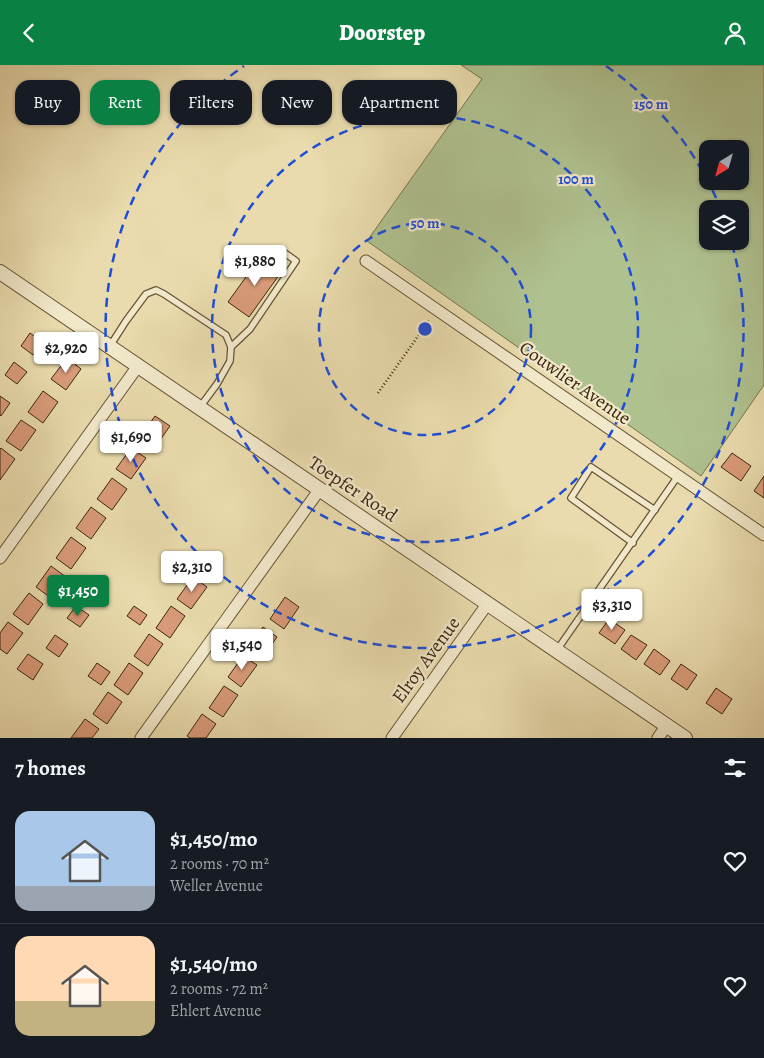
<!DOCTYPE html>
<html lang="en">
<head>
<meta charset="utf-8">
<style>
  :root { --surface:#171b24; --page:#242831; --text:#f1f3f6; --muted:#9ea1a6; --line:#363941; --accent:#0b8043 }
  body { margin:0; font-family:Alegreya,serif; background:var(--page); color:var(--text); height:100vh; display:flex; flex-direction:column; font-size:19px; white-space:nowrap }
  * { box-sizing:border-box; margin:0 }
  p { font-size:16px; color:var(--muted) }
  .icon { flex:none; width:28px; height:28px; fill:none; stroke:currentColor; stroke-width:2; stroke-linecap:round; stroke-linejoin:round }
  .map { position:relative; height:673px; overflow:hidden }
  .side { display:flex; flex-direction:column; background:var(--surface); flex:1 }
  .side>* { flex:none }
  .top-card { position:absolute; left:15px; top:15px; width:500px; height:45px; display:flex; gap:10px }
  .needle { width:32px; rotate:217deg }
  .fabs { position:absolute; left:699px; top:75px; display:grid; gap:10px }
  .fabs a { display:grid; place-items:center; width:50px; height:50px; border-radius:10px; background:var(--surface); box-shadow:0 1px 4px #0004; font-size:25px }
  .price { position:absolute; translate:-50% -42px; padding:0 11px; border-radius:5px; background:#fff; color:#222; font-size:16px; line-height:32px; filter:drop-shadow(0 1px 2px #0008) }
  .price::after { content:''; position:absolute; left:50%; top:30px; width:15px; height:11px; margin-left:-8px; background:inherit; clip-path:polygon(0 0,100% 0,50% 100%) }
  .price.current { background:var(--accent); color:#fff }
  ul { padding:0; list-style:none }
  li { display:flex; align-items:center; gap:15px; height:125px; padding:0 15px }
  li+li { border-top:1px solid var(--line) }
  li span { display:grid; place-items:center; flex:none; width:140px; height:100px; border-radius:15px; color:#555 }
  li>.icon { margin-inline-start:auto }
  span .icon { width:60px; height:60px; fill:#fffc; stroke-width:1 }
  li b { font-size:21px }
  h2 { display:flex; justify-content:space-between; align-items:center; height:60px; padding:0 15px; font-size:21px }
  .tag { padding:0 18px; border-radius:15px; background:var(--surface); box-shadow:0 1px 4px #0004; font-size:18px; line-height:45px }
  .tag.current { background:var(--accent); color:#fff }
  header { display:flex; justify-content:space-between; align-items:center; height:65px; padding:0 15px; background:var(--accent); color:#fff; font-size:22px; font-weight:800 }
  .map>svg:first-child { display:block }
  .green { fill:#afc18f; stroke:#76744f; fill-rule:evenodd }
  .building { fill:#d99b79; stroke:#3c270f }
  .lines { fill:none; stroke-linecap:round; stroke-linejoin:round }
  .service-casing { stroke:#675436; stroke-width:8 }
  .minor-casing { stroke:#675436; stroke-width:13 }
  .tertiary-casing { stroke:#675436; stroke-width:16 }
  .path { stroke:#3c270f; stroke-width:2.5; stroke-dasharray:1 2.5; stroke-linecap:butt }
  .service { stroke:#f1e8ca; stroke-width:5.5 }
  .minor { stroke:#f1e8ca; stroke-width:11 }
  .tertiary { stroke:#f1e8ca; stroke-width:14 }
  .ring { fill:none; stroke:#1d4ed8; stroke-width:2.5; stroke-dasharray:9 6 }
  .labels { text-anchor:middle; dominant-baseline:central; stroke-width:4.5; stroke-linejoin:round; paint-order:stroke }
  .street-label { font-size:19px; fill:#3c270f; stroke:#f1e8ca }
  .centre { fill:#1d4ed8; stroke:#f1e8ca; stroke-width:2.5 }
  .ring-label { font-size:15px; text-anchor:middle; font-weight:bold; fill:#1d4ed8; stroke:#f1e8ca; stroke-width:4.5; stroke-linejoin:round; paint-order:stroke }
</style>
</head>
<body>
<header><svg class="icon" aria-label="back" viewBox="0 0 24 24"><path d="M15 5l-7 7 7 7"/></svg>Doorstep<svg class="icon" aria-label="person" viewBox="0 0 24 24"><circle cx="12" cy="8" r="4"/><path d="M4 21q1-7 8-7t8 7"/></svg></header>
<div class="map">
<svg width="764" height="673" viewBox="0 0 764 673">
  <rect width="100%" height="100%" fill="#e9dbad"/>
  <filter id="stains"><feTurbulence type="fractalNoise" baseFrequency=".004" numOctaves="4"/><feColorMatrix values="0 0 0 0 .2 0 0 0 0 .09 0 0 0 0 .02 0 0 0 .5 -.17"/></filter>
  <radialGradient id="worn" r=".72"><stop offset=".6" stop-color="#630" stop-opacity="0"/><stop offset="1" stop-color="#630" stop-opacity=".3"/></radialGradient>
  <path class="green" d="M461 0H764V320L701 411 367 176 482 14ZM708 84H740V116H708ZM708 144H740V176H708Z"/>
  <g class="building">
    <path d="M261 191 282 206 249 252 228 237Z"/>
    <path d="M30 268 42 277 33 290 21 281Z"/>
    <path d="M67 293 81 304 66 325 51 314Z"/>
    <path d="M14 297 27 307 17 319 5 310Z"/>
    <path d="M43 326 58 337 43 358 28 347Z"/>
    <path d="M0 331 10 338 1 351 0 350Z"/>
    <path d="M155 351 170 361 155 382 140 372Z"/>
    <path d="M21 355 36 365 21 386 6 376Z"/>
    <path d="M1 383 15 394 0 415V384Z"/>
    <path d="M131 383 146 393 131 414 116 404Z"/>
    <path d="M732 388 751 401 741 416 721 402Z"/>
    <path d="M764 411V433L754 426Z"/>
    <path d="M112 413 127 424 112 445 97 434Z"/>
    <path d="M91 442 106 453 91 474 76 463Z"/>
    <path d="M71 472 86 483 71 504 56 493Z"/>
    <path d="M51 501 66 512 51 533 36 522Z"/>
    <path d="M193 512 207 522 191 544 177 534Z"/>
    <path d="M29 528 43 539 28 560 13 549Z"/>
    <path d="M285 532 299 542 284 564 270 554Z"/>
    <path d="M76 541 89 550 80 562 67 553Z"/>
    <path d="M134 541 147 550 140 560 127 551Z"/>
    <path d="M171 541 185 551 170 573 156 563Z"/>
    <path d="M609 554 625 565 615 579 599 568Z"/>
    <path d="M8 557 23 568 7 589 0 584V568Z"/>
    <path d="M263 562 277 572 262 593 248 584Z"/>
    <path d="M149 569 163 579 148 601 134 591Z"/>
    <path d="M55 570 68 579 59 592 46 583Z"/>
    <path d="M631 570 647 580 636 595 621 584Z"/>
    <path d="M654 584 670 596 660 610 644 599Z"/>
    <path d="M28 589 43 599 33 615 17 604Z"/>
    <path d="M243 591 257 600 241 622 228 612Z"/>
    <path d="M97 598 110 607 101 620 88 611Z"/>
    <path d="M129 598 143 608 128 630 114 620Z"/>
    <path d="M681 599 697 610 687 625 671 614Z"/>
    <path d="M224 621 238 630 223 652 209 643Z"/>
    <path d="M716 623 732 634 722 649 706 638Z"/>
    <path d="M108 627 122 637 107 659 93 649Z"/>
    <path d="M202 649 216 659 206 673H190L187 671Z"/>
    <path d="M85 654 99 664 92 673H71Z"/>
  </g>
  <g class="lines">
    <defs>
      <g id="service">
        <path d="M110 281 126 256 146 229 156 225 164 229 226 270 231 282 230 296 217 319 200 342"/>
        <path d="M231 282 250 264 296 196 282 186"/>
        <path d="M633 478 571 433 591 402 655 445"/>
        <path d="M557 585 678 411"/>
      </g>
      <g id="minor">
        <path d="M366 196 764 470"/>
        <path d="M0 493 138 301"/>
        <path d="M141 673 320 424"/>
        <path d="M392 673 488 538"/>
        <path d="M658 673 667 660"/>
      </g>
      <path id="tertiary" d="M0 207 685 673"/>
    </defs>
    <use href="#service" class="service-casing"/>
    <use href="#minor" class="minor-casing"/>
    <use href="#tertiary" class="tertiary-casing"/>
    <path class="path" d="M378 328 430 254"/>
    <use href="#service" class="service"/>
    <use href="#minor" class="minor"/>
    <use href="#tertiary" class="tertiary"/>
  </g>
  <g class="ring">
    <circle cx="425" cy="264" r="106"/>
    <circle cx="425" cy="264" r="213"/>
    <path d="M606 1A319 319 0 0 1 720 142M732 179A319 319 0 1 1 244 1"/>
  </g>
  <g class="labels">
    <g class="street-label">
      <text transform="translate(575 318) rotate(35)">Couwlier Avenue</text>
      <text transform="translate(353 424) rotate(34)">Toepfer Road</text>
      <text transform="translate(426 595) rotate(-54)">Elroy Avenue</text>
    </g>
  </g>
  <circle cx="425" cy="264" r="8" class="centre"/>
  <g class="ring-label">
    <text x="651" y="44">150 m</text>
    <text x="576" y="119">100 m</text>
    <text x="425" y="163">50 m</text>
  </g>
  <rect width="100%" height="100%" filter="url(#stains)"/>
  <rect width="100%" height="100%" fill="url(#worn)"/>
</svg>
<div class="fabs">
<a><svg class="needle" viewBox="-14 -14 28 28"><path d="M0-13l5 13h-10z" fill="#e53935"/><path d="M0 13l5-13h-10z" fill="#9ea1a6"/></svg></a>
<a><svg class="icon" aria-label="layers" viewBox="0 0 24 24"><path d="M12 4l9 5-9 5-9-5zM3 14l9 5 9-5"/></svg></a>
</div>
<b class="price" style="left:255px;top:222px">$1,880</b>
<b class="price" style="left:66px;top:309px">$2,920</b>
<b class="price" style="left:131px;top:398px">$1,690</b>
<b class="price" style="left:192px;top:528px">$2,310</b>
<b class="price current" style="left:78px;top:552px">$1,450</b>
<b class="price" style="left:612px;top:566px">$3,310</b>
<b class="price" style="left:242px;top:606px">$1,540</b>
<div class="top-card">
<a class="tag">Buy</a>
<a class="tag current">Rent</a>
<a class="tag">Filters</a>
<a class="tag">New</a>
<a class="tag">Apartment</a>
</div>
</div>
<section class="side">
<h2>7 homes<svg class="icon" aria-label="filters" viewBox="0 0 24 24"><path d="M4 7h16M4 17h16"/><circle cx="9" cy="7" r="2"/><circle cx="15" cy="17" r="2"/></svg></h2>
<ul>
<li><span style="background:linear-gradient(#a9c7e8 75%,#9aa5b1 0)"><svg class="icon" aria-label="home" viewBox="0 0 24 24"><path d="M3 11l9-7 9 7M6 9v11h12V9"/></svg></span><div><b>$1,450/mo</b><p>2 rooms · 70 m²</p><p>Weller Avenue</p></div><svg class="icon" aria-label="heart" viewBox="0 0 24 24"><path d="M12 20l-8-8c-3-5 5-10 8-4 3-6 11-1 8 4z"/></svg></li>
<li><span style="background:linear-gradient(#ffd9b3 65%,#c2b280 0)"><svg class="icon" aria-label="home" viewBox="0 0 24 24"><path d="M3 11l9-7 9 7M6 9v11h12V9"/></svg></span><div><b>$1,540/mo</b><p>2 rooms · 72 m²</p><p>Ehlert Avenue</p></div><svg class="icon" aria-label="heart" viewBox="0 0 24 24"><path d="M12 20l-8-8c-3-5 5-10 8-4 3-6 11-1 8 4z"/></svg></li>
</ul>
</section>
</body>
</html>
